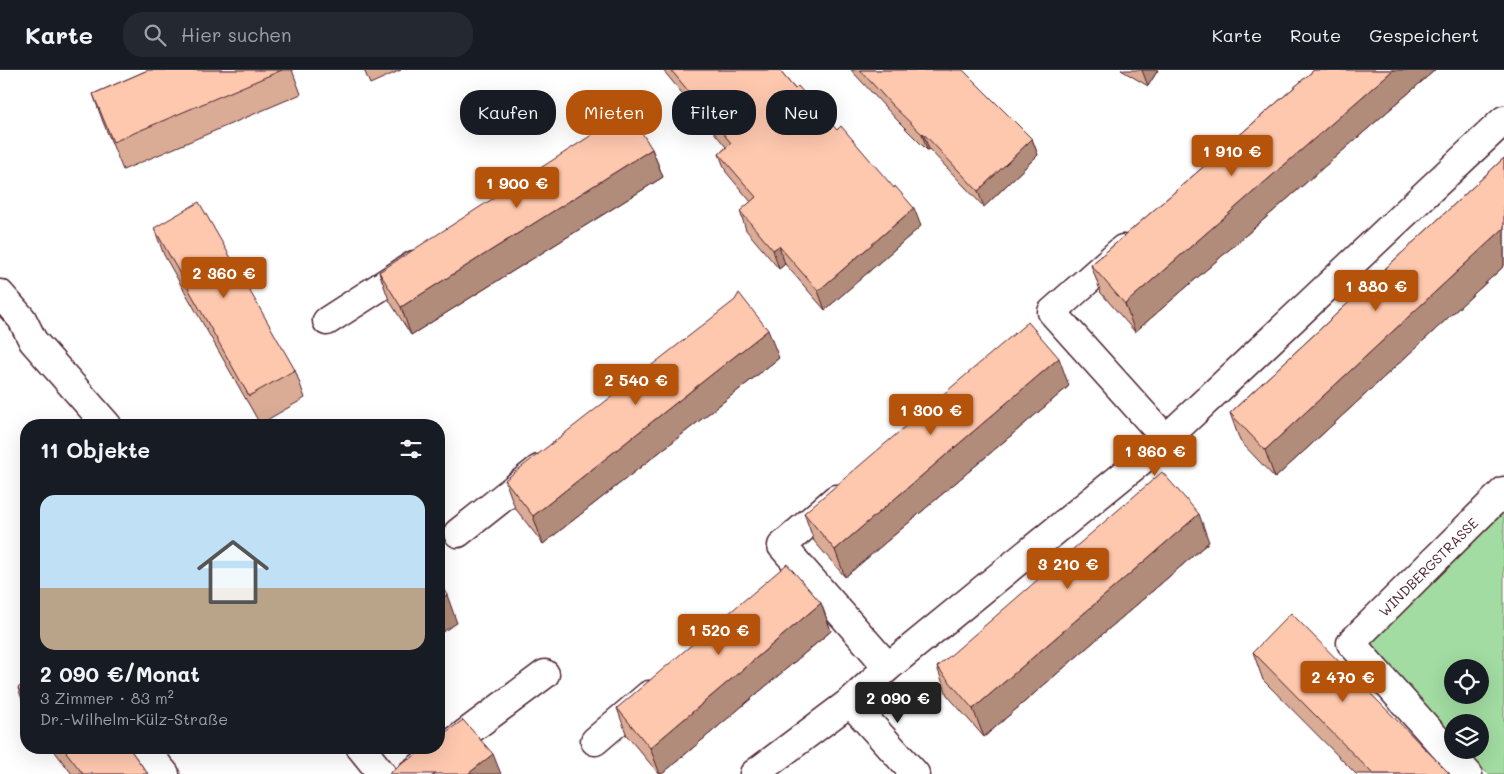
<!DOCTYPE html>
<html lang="de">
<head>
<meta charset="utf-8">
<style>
  :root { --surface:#171b24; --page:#242831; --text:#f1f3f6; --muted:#9ea1a6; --line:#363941; --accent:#b45309 }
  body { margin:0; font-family:Mali,sans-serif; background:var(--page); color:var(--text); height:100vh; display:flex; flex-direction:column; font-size:19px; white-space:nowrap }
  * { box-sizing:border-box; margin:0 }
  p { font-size:16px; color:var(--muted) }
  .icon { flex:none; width:28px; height:28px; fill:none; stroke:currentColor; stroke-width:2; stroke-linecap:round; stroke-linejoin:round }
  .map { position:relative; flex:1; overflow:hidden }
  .drawer { position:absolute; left:20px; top:349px; width:425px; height:335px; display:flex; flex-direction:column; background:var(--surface); border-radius:20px; box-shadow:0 5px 20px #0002 }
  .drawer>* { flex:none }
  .top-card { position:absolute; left:460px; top:20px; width:475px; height:45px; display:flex; gap:10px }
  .tools { position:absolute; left:1444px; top:589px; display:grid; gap:10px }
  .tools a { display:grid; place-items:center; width:45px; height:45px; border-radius:50%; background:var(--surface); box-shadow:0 5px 20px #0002; font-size:25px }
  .price { position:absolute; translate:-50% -42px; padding:0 11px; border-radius:5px; background:var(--accent); color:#fff; font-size:16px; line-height:32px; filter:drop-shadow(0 1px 2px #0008) }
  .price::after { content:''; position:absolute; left:50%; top:30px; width:15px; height:11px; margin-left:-8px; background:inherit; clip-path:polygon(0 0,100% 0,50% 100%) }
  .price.selected { background:#222; color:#fff }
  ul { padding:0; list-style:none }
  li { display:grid; align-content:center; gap:10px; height:265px; padding:0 20px }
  li span { display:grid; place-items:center; height:155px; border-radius:15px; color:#555 }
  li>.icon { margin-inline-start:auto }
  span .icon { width:90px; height:90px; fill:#fffc; stroke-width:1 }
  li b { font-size:21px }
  h2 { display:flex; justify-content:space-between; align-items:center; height:60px; padding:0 20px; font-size:21px }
  .tag { padding:0 18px; border-radius:20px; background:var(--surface); box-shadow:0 5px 20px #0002; font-size:18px; line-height:45px }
  .tag.selected { background:var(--accent); color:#fff }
  header { display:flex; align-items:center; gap:30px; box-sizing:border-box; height:70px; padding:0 25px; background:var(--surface); border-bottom:1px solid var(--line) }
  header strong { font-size:24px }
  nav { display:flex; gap:28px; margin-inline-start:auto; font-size:18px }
  .search { width:350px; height:45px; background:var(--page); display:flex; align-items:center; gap:12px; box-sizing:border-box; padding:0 18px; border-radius:20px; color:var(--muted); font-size:19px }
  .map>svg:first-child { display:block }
  .green { fill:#a2dca2; stroke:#767e66; fill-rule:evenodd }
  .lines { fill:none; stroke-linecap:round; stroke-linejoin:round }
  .minor-casing { stroke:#4a1f2b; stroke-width:31 }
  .minor { stroke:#fff; stroke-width:28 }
  .wall { fill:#daac96; stroke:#4a1f2b }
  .shaded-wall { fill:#b28c7a; stroke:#4a1f2b }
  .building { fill:#fec8af; stroke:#4a1f2b }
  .labels { text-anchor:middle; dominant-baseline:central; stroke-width:5; stroke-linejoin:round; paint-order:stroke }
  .street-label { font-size:14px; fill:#4a1f2b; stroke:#fff }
</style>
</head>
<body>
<header>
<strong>Karte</strong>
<div class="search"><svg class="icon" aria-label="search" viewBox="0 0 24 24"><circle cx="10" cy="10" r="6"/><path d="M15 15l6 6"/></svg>Hier suchen</div>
<nav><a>Karte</a><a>Route</a><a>Gespeichert</a></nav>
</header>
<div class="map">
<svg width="1504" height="704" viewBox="0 0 1504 704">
  <rect width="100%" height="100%" fill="#fff"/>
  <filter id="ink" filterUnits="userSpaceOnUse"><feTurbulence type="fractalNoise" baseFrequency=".02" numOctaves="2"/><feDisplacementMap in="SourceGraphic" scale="10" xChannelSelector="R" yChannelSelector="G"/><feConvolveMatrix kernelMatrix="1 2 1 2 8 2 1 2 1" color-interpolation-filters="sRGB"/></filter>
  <g filter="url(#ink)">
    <path class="green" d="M1504 441V704H1488L1464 680H1480V652H1452V668L1364 578ZM1452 598H1480V625H1452Z"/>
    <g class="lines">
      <defs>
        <g id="minor">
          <path d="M1123 179 1052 242 1166 369"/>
          <path d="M0 224 22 249 33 271 107 355"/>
          <path d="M327 251 414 195"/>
          <path d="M836 429 782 476 888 597"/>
          <path d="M458 463 539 399"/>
          <path d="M850 632 915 704"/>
          <path d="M595 671 649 625"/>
          <path d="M143 678 165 704"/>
          <path d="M361 678 382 704"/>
          <path d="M411 704 545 604"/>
          <path d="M754 704 850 632 888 597 1153 381 1504 50"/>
          <path id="s1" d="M1468 704 1351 573 1504 421"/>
        </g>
      </defs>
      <use href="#minor" class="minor-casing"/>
      <use href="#minor" class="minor"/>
    </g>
    <g class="wall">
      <path d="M148 0H292L301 24 123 100 103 52 93 24Z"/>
      <path d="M364 0H401L370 14Z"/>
      <path d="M663 0H779L795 19 921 156 825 240 785 194 779 199 746 160 740 141 751 132 726 102 719 84 726 77Z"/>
      <path d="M851 0H950L1032 69 1038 85 984 137 929 79 927 80 897 50Z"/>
      <path d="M1121 0H1158L1148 16Z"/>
      <path d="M1314 0H1435L1135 262 1101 223 1091 195Z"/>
      <path d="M652 79 663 107 411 265 389 230 379 202Z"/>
      <path d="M1504 88V196L1275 408 1240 371 1230 343Z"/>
      <path d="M154 158 295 300 305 328 260 354 164 185Z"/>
      <path d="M779 288 543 474 515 438 505 410Z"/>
      <path d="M1069 316 845 507 814 471 804 443Z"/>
      <path d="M1209 472 984 667 947 625 937 597Z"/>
      <path d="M821 533 831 561 662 704H659L627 666 617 638Z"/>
      <path d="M1253 582 1450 704H1356L1263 610Z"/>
      <path d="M26 611V641L18 618Z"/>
      <path d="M52 678H129L148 704H72Z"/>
    </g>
    <g class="shaded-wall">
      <path d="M1142 0H1158L1148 16Z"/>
      <path d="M1393 0H1435L1135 262 1125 234Z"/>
      <path d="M923 63 929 79 927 80 922 64Z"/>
      <path d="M1032 69 1038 85 984 137 978 121Z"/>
      <path d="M652 79 663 107 411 265 401 237Z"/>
      <path d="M914 138 921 156 825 240 818 221Z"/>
      <path d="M1504 158V196L1275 408 1265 380Z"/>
      <path d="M779 176 785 194 779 199 773 180Z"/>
      <path d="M768 260 779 288 543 474 533 446Z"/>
      <path d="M1059 288 1069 316 845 507 835 480Z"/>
      <path d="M1199 444 1209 472 984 667 973 639Z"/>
      <path d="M447 525 457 553 439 564V530Z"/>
      <path d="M821 533 831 561 662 704H660L650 678Z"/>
      <path d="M493 684 501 704H468Z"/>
    </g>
    <g class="building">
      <path d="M148 0H282L113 72 93 24Z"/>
      <path d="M671 0H779L795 19 798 16 837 60 841 56 894 118 895 116 914 138 818 221 779 176 773 180 740 141 756 127 719 84 731 73Z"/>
      <path d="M860 0H950L951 1 952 0H963L1032 69 978 121 923 63 922 64 891 34Z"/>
      <path d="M1314 0H1393L1125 234 1091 195Z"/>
      <path d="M626 37 652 79 401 237 379 202 615 50 620 45 622 40Z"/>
      <path d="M1504 88V158L1265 380 1230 343Z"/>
      <path d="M199 132 295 300 249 326 154 158Z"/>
      <path d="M739 223 768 260 533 446 505 410 735 230Z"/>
      <path d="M1028 252 1059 288 835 480 804 443Z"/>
      <path d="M1162 402 1199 444 973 639 937 597Z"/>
      <path d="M787 494 821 533 650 678 617 638Z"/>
      <path d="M439 511 447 525 439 530Z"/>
      <path d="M1291 543 1450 704H1373L1253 582Z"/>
      <path d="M26 611V629L18 618Z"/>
      <path d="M463 650 493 684 468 704H389L404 691 410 689 425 678H439V667Z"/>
      <path d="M63 678H129L148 704H83Z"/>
    </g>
  </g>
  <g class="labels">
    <g class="street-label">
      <text stroke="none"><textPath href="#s1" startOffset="284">WINDBERGSTRASSE</textPath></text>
    </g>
  </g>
</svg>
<div class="tools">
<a><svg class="icon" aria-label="locate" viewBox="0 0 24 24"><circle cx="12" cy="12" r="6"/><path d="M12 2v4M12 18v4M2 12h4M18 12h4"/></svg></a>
<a><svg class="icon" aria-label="layers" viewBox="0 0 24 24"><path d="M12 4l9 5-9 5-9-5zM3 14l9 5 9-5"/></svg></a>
</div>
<b class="price" style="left:1232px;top:107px">1 910 €</b>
<b class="price" style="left:517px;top:139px">1 900 €</b>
<b class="price" style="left:224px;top:229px">2 360 €</b>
<b class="price" style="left:1376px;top:242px">1 880 €</b>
<b class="price" style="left:636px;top:336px">2 540 €</b>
<b class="price" style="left:931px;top:366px">1 300 €</b>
<b class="price" style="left:1155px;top:407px">1 360 €</b>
<b class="price" style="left:1068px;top:520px">3 210 €</b>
<b class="price" style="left:719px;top:586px">1 520 €</b>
<b class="price" style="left:1343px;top:633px">2 470 €</b>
<b class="price selected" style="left:898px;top:654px">2 090 €</b>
<div class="top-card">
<a class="tag">Kaufen</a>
<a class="tag selected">Mieten</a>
<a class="tag">Filter</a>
<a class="tag">Neu</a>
</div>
<section class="drawer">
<h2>11 Objekte<svg class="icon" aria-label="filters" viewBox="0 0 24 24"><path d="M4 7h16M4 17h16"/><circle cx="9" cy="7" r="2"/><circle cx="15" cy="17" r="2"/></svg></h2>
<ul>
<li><span style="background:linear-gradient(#bfe0f5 60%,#b9a48a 0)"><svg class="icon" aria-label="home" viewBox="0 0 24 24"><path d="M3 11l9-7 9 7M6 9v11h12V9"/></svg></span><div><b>2 090 €/Monat</b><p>3 Zimmer · 83 m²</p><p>Dr.-Wilhelm-Külz-Straße</p></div></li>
</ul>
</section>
</div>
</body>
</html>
